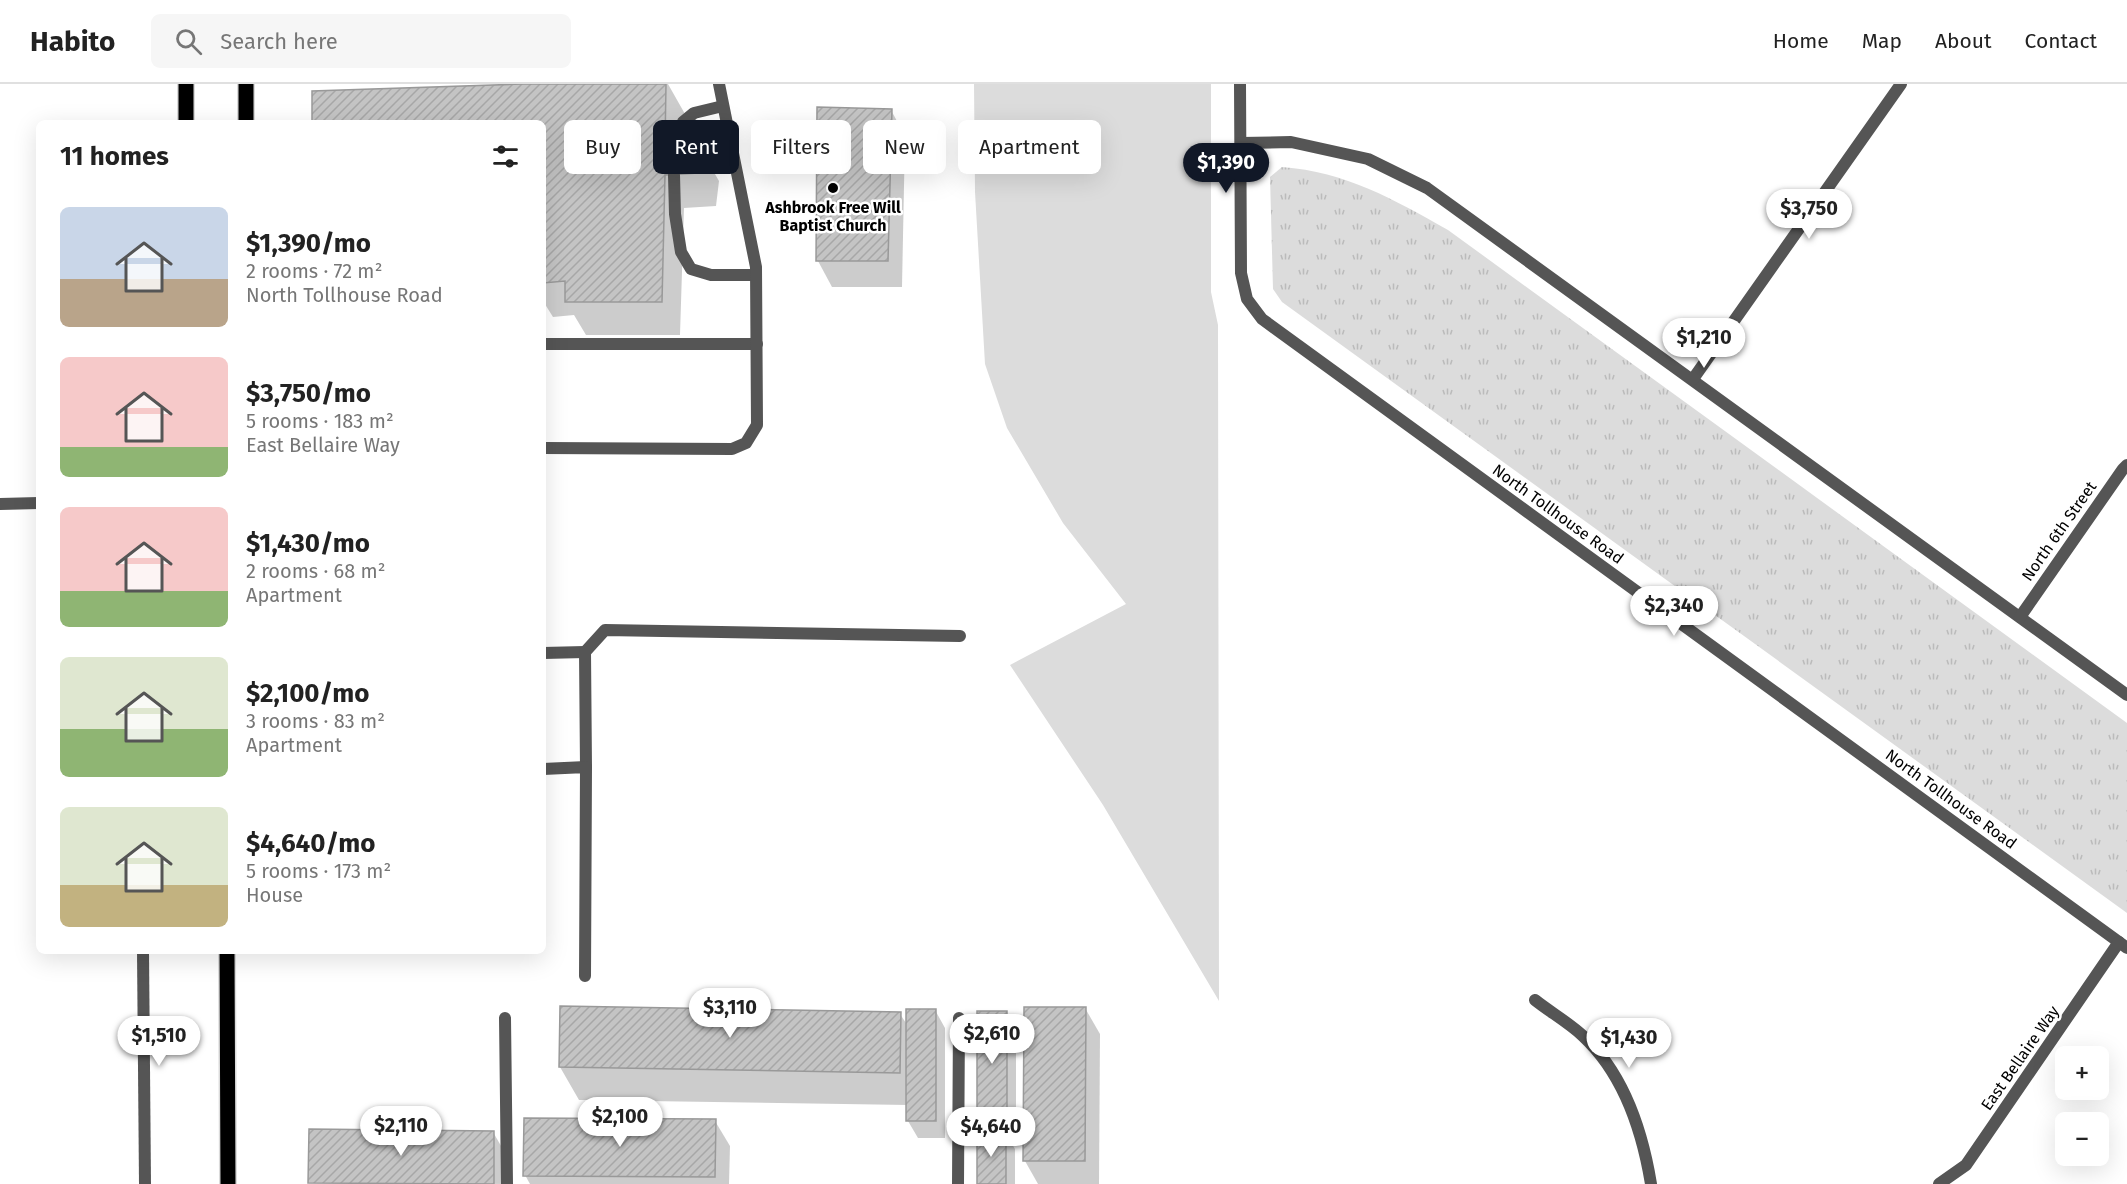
<!DOCTYPE html>
<html lang="en">
<head>
<meta charset="utf-8">
<style>
  :root { --surface:#fff; --page:#f6f6f6; --text:#222; --muted:#767676; --line:#e0e0e0; --accent:#111827 }
  body { margin:0; font-family:"Fira Sans",sans-serif; background:var(--page); color:var(--text); height:100vh; display:flex; flex-direction:column; font-size:22px; white-space:nowrap }
  * { box-sizing:border-box; margin:0 }
  p { font-size:20px; color:var(--muted) }
  .icon { flex:none; width:33px; height:33px; fill:none; stroke:currentColor; stroke-width:2; stroke-linecap:round; stroke-linejoin:round }
  .map { position:relative; flex:1; overflow:hidden }
  .sheet { position:absolute; left:36px; top:36px; width:510px; height:834px; display:flex; flex-direction:column; background:var(--surface); border-radius:9px; box-shadow:0 6px 24px #0002 }
  .sheet>* { flex:none }
  .hud { position:absolute; left:564px; top:36px; width:570px; height:54px; display:flex; gap:12px }
  .tools { position:absolute; left:2055px; top:962px; display:grid; gap:12px }
  .tools a { display:grid; place-items:center; width:54px; height:54px; border-radius:9px; background:var(--surface); box-shadow:0 6px 24px #0002; font-size:30px }
  .price { position:absolute; translate:-50% -51px; padding:0 14px; border-radius:21px; background:#fff; color:#222; font-size:20px; line-height:39px; filter:drop-shadow(0 2px 3px #0008) }
  .price::after { content:''; position:absolute; left:50%; top:36px; width:18px; height:14px; margin-left:-9px; background:inherit; clip-path:polygon(0 0,100% 0,50% 100%) }
  .price.active { background:var(--accent); color:#fff }
  ul { padding:0; list-style:none }
  li { display:flex; align-items:center; gap:18px; height:150px; padding:0 24px }
  li span { display:grid; place-items:center; flex:none; width:168px; height:120px; border-radius:9px; color:#555 }
  li>.icon { margin-inline-start:auto }
  span .icon { width:72px; height:72px; fill:#fffc; stroke-width:1 }
  li b { font-size:26px }
  h2 { display:flex; justify-content:space-between; align-items:center; height:72px; padding:0 24px; font-size:26px }
  .chip { padding:0 21px; border-radius:9px; background:var(--surface); box-shadow:0 6px 24px #0002; font-size:21px; line-height:54px }
  .chip.active { background:var(--accent); color:#fff }
  header { display:flex; align-items:center; gap:36px; box-sizing:border-box; height:84px; padding:0 30px; background:var(--surface); border-bottom:2px solid var(--line) }
  header strong { font-size:28px }
  nav { display:flex; gap:33px; margin-inline-start:auto; font-size:21px }
  .search { width:420px; height:54px; background:var(--page); display:flex; align-items:center; gap:15px; box-sizing:border-box; padding:0 21px; border-radius:9px; color:var(--muted); font-size:22px }
  .map>svg:first-child { display:block }
  .grass { fill:#dcdcdc }
  .park { fill:url(#park-tufts) }
  .shadow { fill:#0003 }
  .building { fill:url(#building-hatch); stroke:#999; stroke-width:1.5 }
  .lines { fill:none; stroke-linecap:round; stroke-linejoin:round }
  .primary-casing { stroke:#dbdbdb; stroke-width:18 }
  .lane { stroke:#555; stroke-width:12 }
  .street { stroke:#555; stroke-width:12 }
  .primary { stroke:#000; stroke-width:15 }
  .poi-dot { fill:#000; stroke:#fff; stroke-width:2 }
  .labels { text-anchor:middle; dominant-baseline:central; stroke-width:5; stroke-linejoin:round; paint-order:stroke }
  .poi-label { font-size:16px; font-weight:bold; fill:#000; stroke:#fff }
  .street-label { font-size:16px; fill:#000; stroke:#fff }
</style>
</head>
<body>
<header>
<strong>Habito</strong>
<div class="search"><svg class="icon" aria-label="search" viewBox="0 0 24 24"><circle cx="10" cy="10" r="6"/><path d="M15 15l6 6"/></svg>Search here</div>
<nav><a>Home</a><a>Map</a><a>About</a><a>Contact</a></nav>
</header>
<div class="map">
<svg width="2127" height="1100" viewBox="0 0 2127 1100">
  <defs>
    <pattern id="park-tufts" width="24" height="20" patternUnits="userSpaceOnUse" patternTransform="scale(1.5)"><rect width="24" height="20" fill="#dcdcdc"/><path d="M3 7l-1-3M5 7V3M7 7l1-3M15 17l-1-3M17 17v-4M19 17l1-3" fill="none" stroke="#bbb"/></pattern>
    <pattern id="building-hatch" width="6" height="6" patternUnits="userSpaceOnUse" patternTransform="scale(1.5)"><rect width="6" height="6" fill="#c4c4c4"/><path d="M-1 1l2-2M0 6l6-6M5 7l2-2" fill="none" stroke="#a7a7a7"/></pattern>
  </defs>
  <rect width="100%" height="100%" fill="#fff"/>
  <path class="grass" d="M974 0H1211V208L1218 241 1219 917 1103 721 1010 581 1126 520 1063 439 1007 344 985 280 975 108Z"/>
  <path class="park" d="M1282 83C1346 88 1393 115 1448 146L2127 639V829L1282 218 1273 205 1270 93Z"/>
  <g class="shadow">
    <path d="M565 0H668L685 30 684 64H700L719 97 716 122 684 124 680 251H586L574 231 553 233 543 217V39H313Z"/>
    <path d="M891 26 905 52 902 203H832L818 177Z"/>
    <path d="M1085 924 1100 950 1099 1100H1038L1025 1077Z"/>
    <path d="M935 926 945 944V1054H918L908 1037V1021L579 1016 560 983 900 930 908 942Z"/>
    <path d="M1006 928 1016 945V1052H1007L1015 1065V1100H978L986 1048 978 1035Z"/>
    <path d="M715 1037 730 1062 729 1100H530L525 1091Z"/>
    <path d="M493 1048 508 1074V1100L310 1099Z"/>
  </g>
  <g class="building">
    <path d="M522 0H666L665 62H701L698 89 665 91 662 218H565V197L543 199V39H312V7Z"/>
    <path d="M817 23 892 25 888 177H816Z"/>
    <path d="M560 922 901 928 900 989 559 983Z"/>
    <path d="M1024 923H1086L1085 1077H1023Z"/>
    <rect x="906" y="925" width="30" height="112"/>
    <rect x="977" y="927" width="30" height="108"/>
    <path d="M524 1034 716 1035 715 1093 523 1092Z"/>
    <path d="M309 1045 494 1047V1100L308 1099Z"/>
    <rect x="977" y="1047" width="29" height="53"/>
  </g>
  <g class="lines">
    <defs>
      <g id="primary">
        <path d="M186 0V39"/>
        <path d="M246 39V0"/>
        <path d="M227 867 228 1100"/>
      </g>
    </defs>
    <use href="#primary" class="primary-casing"/>
    <g class="lane">
      <path d="M676 62 683 38 694 29 723 22"/>
      <path d="M674 91 675 130 681 168 691 185 711 191H756"/>
      <path d="M543 260H757"/>
      <path d="M543 364 732 365 746 359 757 341 756 183 719 0"/>
      <path d="M0 420 39 419"/>
      <path d="M543 569 585 568"/>
      <path d="M586 683 585 568 605 546 960 552"/>
      <path d="M543 685 586 683 585 892"/>
      <path d="M505 934 507 1100"/>
      <path d="M958 1100 959 934"/>
    </g>
    <g class="street">
      <path d="M1240 0 1241 189 1247 215 1262 235 2127 864"/>
      <path d="M1241 59 1291 58 1368 75 1427 104 2127 611"/>
      <path d="M1693 295 1901 0"/>
      <path d="M2020 533 2123 385 2127 381"/>
      <path d="M143 867 145 1100"/>
      <path d="M1535 916C1550 928 1568 938 1583 952 1624 990 1642 1045 1651 1100"/>
      <path d="M1939 1100 1966 1081 2119 858"/>
    </g>
    <use href="#primary" class="primary"/>
  </g>
  <circle class="poi-dot" cx="833" cy="104" r="6"/>
  <g class="labels">
    <g class="poi-label">
      <text x="833" y="123">Ashbrook Free Will<tspan x="833" dy="18">Baptist Church</tspan></text>
    </g>
    <g class="street-label">
      <text transform="translate(1558 430) rotate(36)">North Tollhouse Road</text>
      <text transform="translate(2059 447) rotate(-55)">North 6th Street</text>
      <text transform="translate(1951 715) rotate(36)">North Tollhouse Road</text>
      <text transform="translate(2020 974) rotate(-55)">East Bellaire Way</text>
    </g>
  </g>
</svg>
<div class="tools">
<a>+</a>
<a>−</a>
</div>
<b class="price active" style="left:1226px;top:110px">$1,390</b>
<b class="price" style="left:1809px;top:156px">$3,750</b>
<b class="price" style="left:1704px;top:285px">$1,210</b>
<b class="price" style="left:1674px;top:553px">$2,340</b>
<b class="price" style="left:730px;top:955px">$3,110</b>
<b class="price" style="left:992px;top:981px">$2,610</b>
<b class="price" style="left:159px;top:983px">$1,510</b>
<b class="price" style="left:1629px;top:985px">$1,430</b>
<b class="price" style="left:620px;top:1064px">$2,100</b>
<b class="price" style="left:401px;top:1073px">$2,110</b>
<b class="price" style="left:991px;top:1074px">$4,640</b>
<div class="hud">
<a class="chip">Buy</a>
<a class="chip active">Rent</a>
<a class="chip">Filters</a>
<a class="chip">New</a>
<a class="chip">Apartment</a>
</div>
<section class="sheet">
<h2>11 homes<svg class="icon" aria-label="filters" viewBox="0 0 24 24"><path d="M4 7h16M4 17h16"/><circle cx="9" cy="7" r="2"/><circle cx="15" cy="17" r="2"/></svg></h2>
<ul>
<li><span style="background:linear-gradient(#c9d6e8 60%,#b9a48a 0)"><svg class="icon" aria-label="home" viewBox="0 0 24 24"><path d="M3 11l9-7 9 7M6 9v11h12V9"/></svg></span><div><b>$1,390/mo</b><p>2 rooms · 72 m²</p><p>North Tollhouse Road</p></div></li>
<li><span style="background:linear-gradient(#f6c9c9 75%,#8fb573 0)"><svg class="icon" aria-label="home" viewBox="0 0 24 24"><path d="M3 11l9-7 9 7M6 9v11h12V9"/></svg></span><div><b>$3,750/mo</b><p>5 rooms · 183 m²</p><p>East Bellaire Way</p></div></li>
<li><span style="background:linear-gradient(#f6c9c9 70%,#8fb573 0)"><svg class="icon" aria-label="home" viewBox="0 0 24 24"><path d="M3 11l9-7 9 7M6 9v11h12V9"/></svg></span><div><b>$1,430/mo</b><p>2 rooms · 68 m²</p><p>Apartment</p></div></li>
<li><span style="background:linear-gradient(#dfe7d0 60%,#8fb573 0)"><svg class="icon" aria-label="home" viewBox="0 0 24 24"><path d="M3 11l9-7 9 7M6 9v11h12V9"/></svg></span><div><b>$2,100/mo</b><p>3 rooms · 83 m²</p><p>Apartment</p></div></li>
<li><span style="background:linear-gradient(#dfe7d0 65%,#c2b280 0)"><svg class="icon" aria-label="home" viewBox="0 0 24 24"><path d="M3 11l9-7 9 7M6 9v11h12V9"/></svg></span><div><b>$4,640/mo</b><p>5 rooms · 173 m²</p><p>House</p></div></li>
</ul>
</section>
</div>
</body>
</html>
